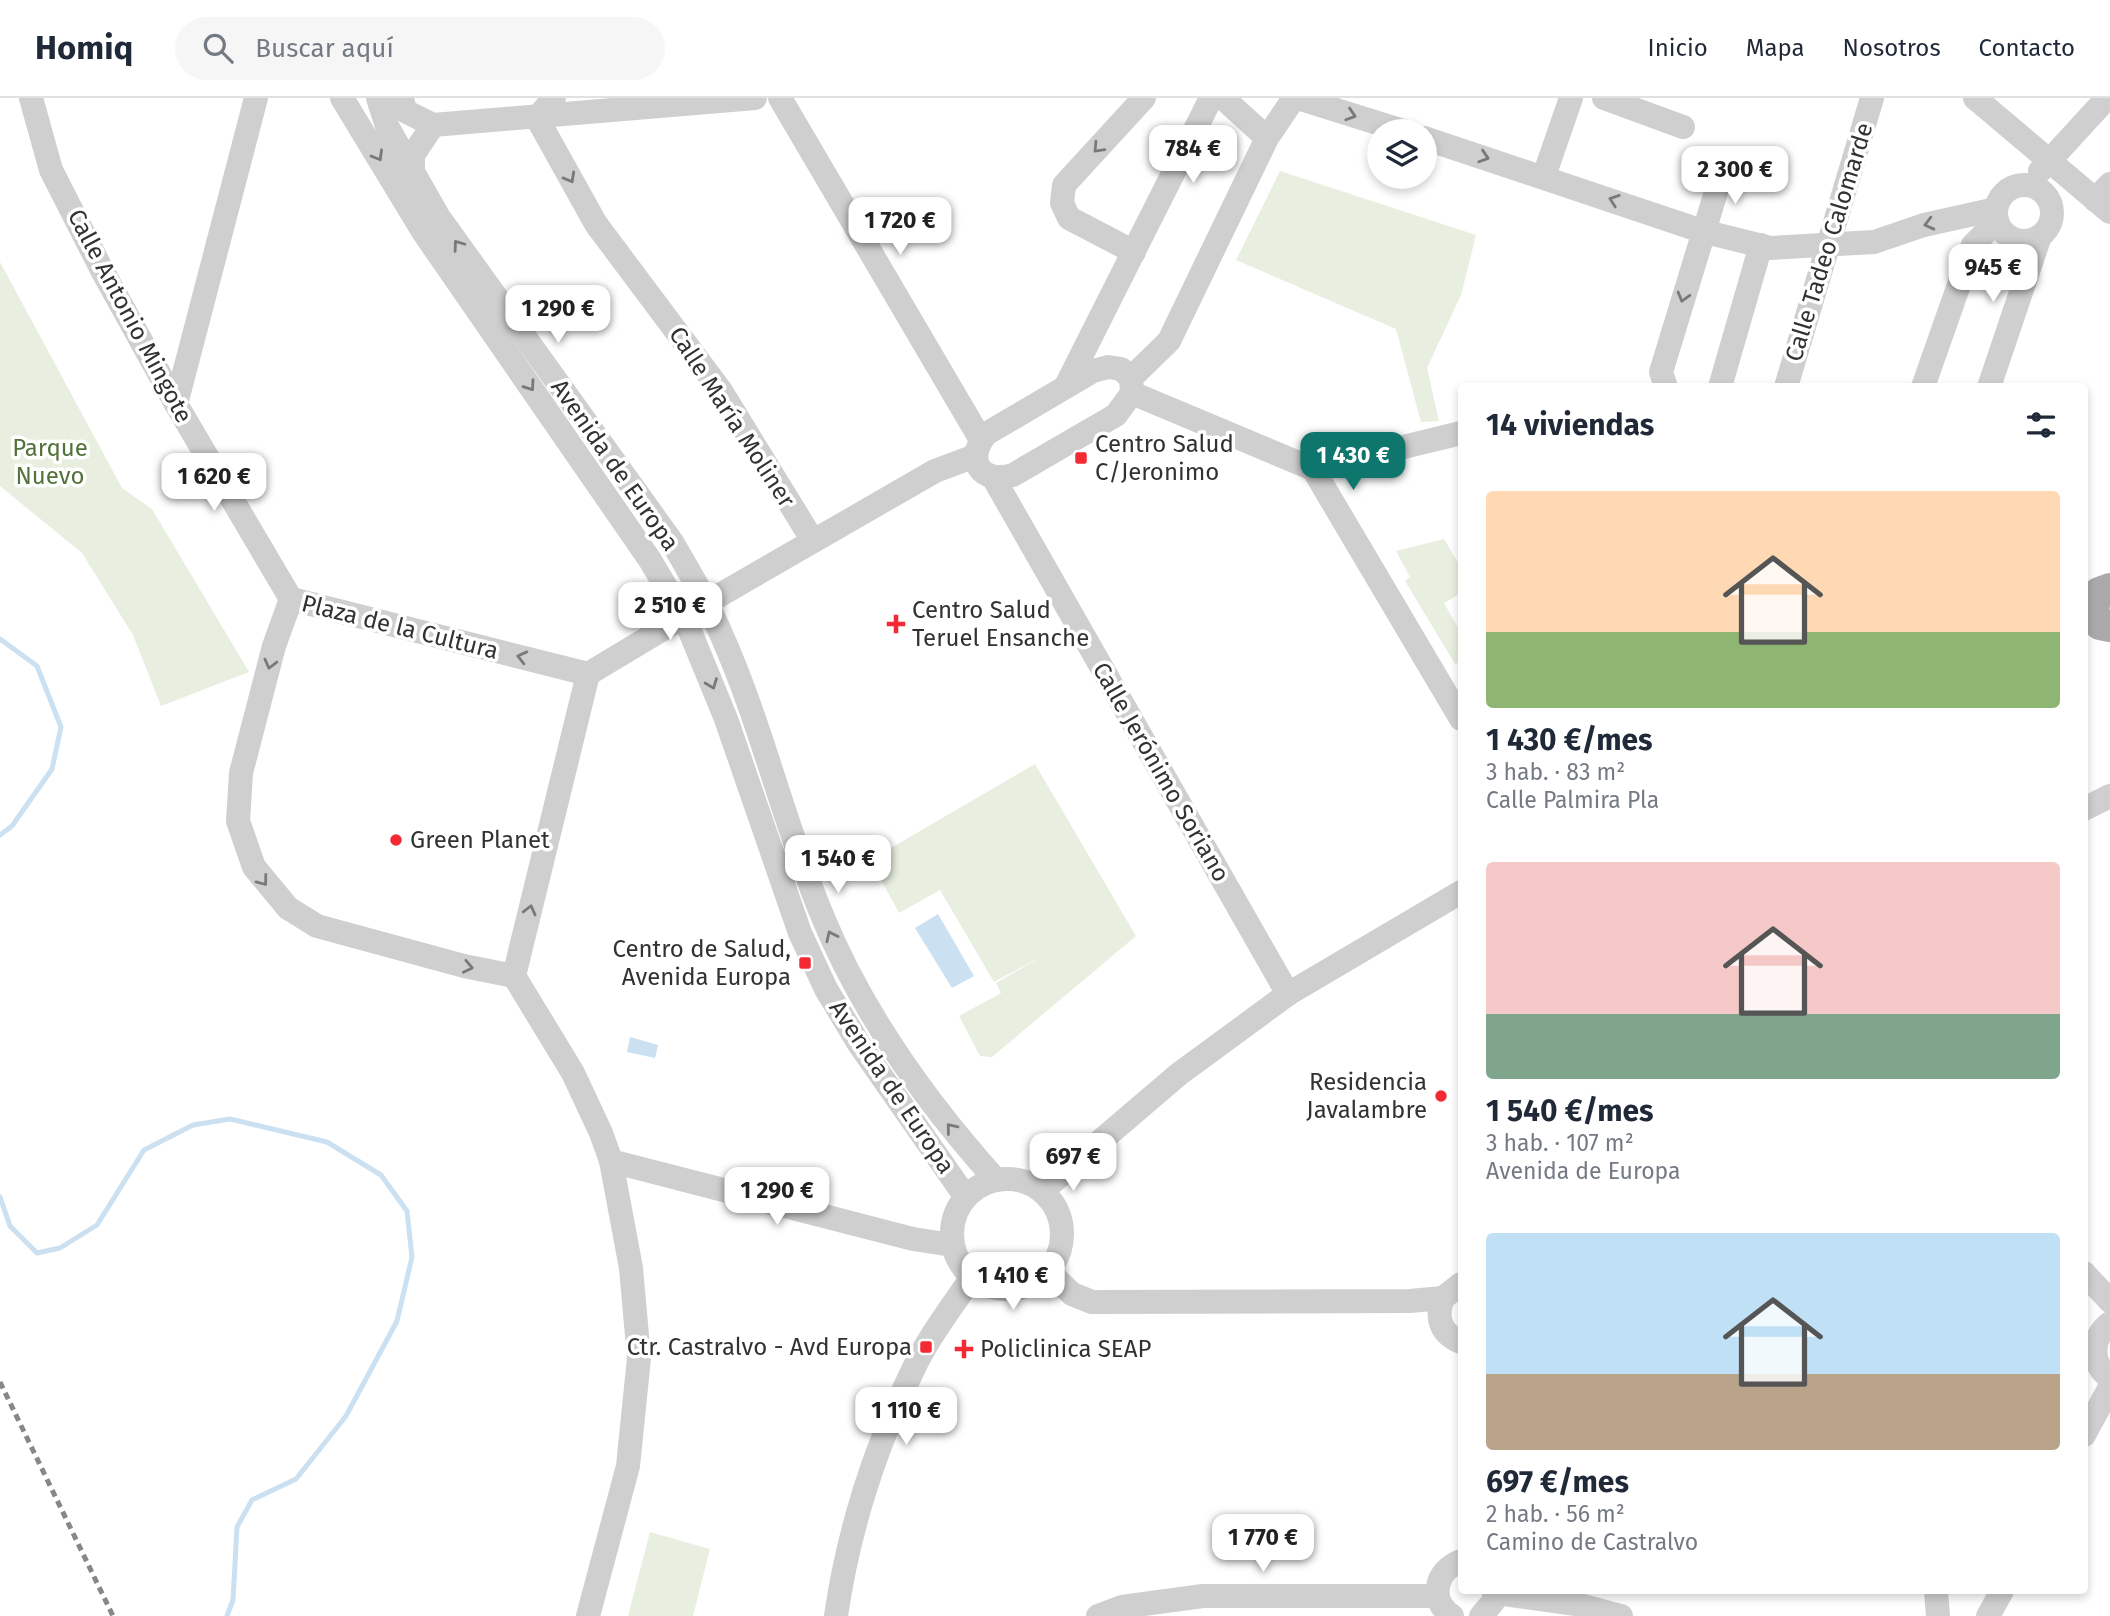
<!DOCTYPE html>
<html lang="es">
<head>
<meta charset="utf-8">
<style>
  :root { --surface:#fff; --page:#f6f6f7; --text:#1f2937; --muted:#747a83; --line:#e0e1e3; --accent:#0f766e }
  body { margin:0; font-family:"Fira Sans",sans-serif; background:var(--page); color:var(--text); height:100vh; display:flex; flex-direction:column; font-size:26px; white-space:nowrap }
  * { box-sizing:border-box; margin:0 }
  p { font-size:23px; color:var(--muted) }
  .icon { flex:none; width:38px; height:38px; fill:none; stroke:currentColor; stroke-width:2; stroke-linecap:round; stroke-linejoin:round }
  .map { position:relative; flex:1; overflow:hidden }
  .details { position:absolute; left:1458px; top:285px; width:630px; height:1211px; display:flex; flex-direction:column; background:var(--surface); border-radius:7px; box-shadow:0 4px 10px #0003 }
  .details>* { flex:none }
  .fabs { position:absolute; left:1367px; top:21px; display:grid; gap:14px }
  .fabs a { display:grid; place-items:center; width:70px; height:70px; border-radius:50%; background:var(--surface); box-shadow:0 4px 10px #0003; font-size:35px }
  .price { position:absolute; translate:-50% -60px; padding:0 16px; border-radius:14px; background:#fff; color:#222; font-size:23px; line-height:46px; filter:drop-shadow(0 2px 4px #0008) }
  .price::after { content:''; position:absolute; left:50%; top:42px; width:21px; height:16px; margin-left:-10px; background:inherit; clip-path:polygon(0 0,100% 0,50% 100%) }
  .price.on { background:var(--accent); color:#fff }
  ul { padding:0; list-style:none }
  li { display:grid; align-content:center; gap:14px; height:371px; padding:0 28px }
  li span { display:grid; place-items:center; height:217px; border-radius:7px; color:#555 }
  li>.icon { margin-inline-start:auto }
  span .icon { width:126px; height:126px; fill:#fffc; stroke-width:1 }
  li b { font-size:30px }
  h2 { display:flex; justify-content:space-between; align-items:center; height:84px; padding:0 28px; font-size:30px }
  header { display:flex; align-items:center; gap:42px; box-sizing:border-box; height:98px; padding:0 35px; background:var(--surface); border-bottom:2px solid var(--line) }
  header strong { font-size:33px }
  nav { display:flex; gap:38px; margin-inline-start:auto; font-size:24px }
  .search { width:490px; height:63px; background:var(--page); display:flex; align-items:center; gap:18px; box-sizing:border-box; padding:0 24px; border-radius:38px; color:var(--muted); font-size:26px }
  .map>svg:first-child { display:block }
  .green { fill:#e8efe0 }
  .water { fill:#cbe0f0 }
  .lines { fill:none; stroke-linecap:round; stroke-linejoin:round }
  .stream { stroke:#cbe0f0; stroke-width:5 }
  .minor { stroke:#cfcfcf; stroke-width:24 }
  .major { stroke:#aaa; stroke-width:32 }
  .rail { stroke:#878787; stroke-width:5; stroke-dasharray:7 5; stroke-linecap:butt }
  .oneway { stroke:#797979 }
  .poi-dot { fill:#f32a33; stroke:#fff; stroke-width:2.5 }
  .labels { text-anchor:middle; dominant-baseline:central; stroke-width:7; stroke-linejoin:round; paint-order:stroke }
  .street-label { font-size:24px; fill:#323232; stroke:#fff }
  .poi-label { font-size:24px; fill:#323232; stroke:#fff; text-anchor:start }
  .park-label { font-size:24px; fill:#53723b; stroke:#fff }
</style>
</head>
<body>
<header>
<strong>Homiq</strong>
<div class="search"><svg class="icon" aria-label="search" viewBox="0 0 24 24"><circle cx="10" cy="10" r="6"/><path d="M15 15l6 6"/></svg>Buscar aquí</div>
<nav><a>Inicio</a><a>Mapa</a><a>Nosotros</a><a>Contacto</a></nav>
</header>
<div class="map">
<svg width="2110" height="1518" viewBox="0 0 2110 1518">
  <rect width="100%" height="100%" fill="#fff"/>
  <g class="green">
    <path d="M1280 73 1476 137 1461 197 1427 270 1439 323 1421 324 1396 231 1236 162Z"/>
    <path d="M0 164 122 390 152 411 249 574 161 608 133 537 82 455 0 388Z"/>
    <path d="M1444 441 1461 470V495L1444 505 1461 535V564L1455 566 1405 483 1410 479 1396 453Z"/>
    <path d="M1035 666 1136 838 992 959 980 958 959 918 1001 895 996 885 1043 858 994 884 940 792 899 815 873 767 877 758Z"/>
    <path d="M650 1434 710 1451 693 1518H628Z"/>
  </g>
  <g class="water">
    <path d="M938 816 974 878 952 890 915 830Z"/>
    <path d="M630 939 658 947 655 960 627 954Z"/>
  </g>
  <g class="lines">
    <g class="stream">
      <path d="M0 541 37 568 61 629 52 671 12 728 0 737"/>
      <path d="M0 1099 10 1128 37 1155 60 1150 97 1127 144 1052 193 1027 230 1021 327 1044 381 1077 407 1113 412 1159 397 1223 346 1318 296 1381 252 1402 237 1429 233 1502 227 1518"/>
    </g>
    <g class="minor">
      <path d="M31 0 51 72 103 174 176 306 291 501"/>
      <path d="M342 0 424 135 650 462 685 521 726 621 800 835 826 891 859 946 965 1098"/>
      <path d="M378 0 387 28 438 118 672 444C690 475 708 505 722 538 762 628 784 726 822 817 862 915 926 1004 996 1082"/>
      <path d="M402 0 405 13 433 27 755 0"/>
      <path d="M554 0 537 20 596 126 721 293 813 443"/>
      <path d="M780 0 981 342"/>
      <path d="M1223 0 1267 40"/>
      <path d="M1298 0 1403 33"/>
      <path d="M1604 0 1683 29"/>
      <path d="M1975 0 2110 114"/>
      <path d="M1424 40 1702 133 1770 150 1874 144 1924 127 1996 111"/>
      <path d="M2040 73 2107 0"/>
      <path d="M413 74V57L433 27"/>
      <path d="M1544 78 1571 0"/>
      <circle cx="2024" cy="115" r="28"/>
      <path d="M2095 102 2110 86"/>
      <path d="M1134 154 1069 120 1062 105 1064 87 1144 0"/>
      <path d="M1108 269 1121 271 1131 280 1132 295 1116 317 1013 377C980 386 965 362 986 336L1093 273Z"/>
      <path d="M1131 280 1169 243 1267 40 1294 0"/>
      <path d="M1066 288 1211 0"/>
      <path d="M1666 289 1661 274 1724 68"/>
      <path d="M1720 289 1761 147"/>
      <path d="M1786 289 1872 0"/>
      <path d="M1923 289 1973 147 1997 123"/>
      <path d="M1989 289 2040 138"/>
      <path d="M1132 295 1313 371 1461 621"/>
      <path d="M176 306 256 0"/>
      <path d="M1313 371 1461 335"/>
      <path d="M993 379 1288 896"/>
      <path d="M291 501 274 548 241 675 238 723 254 769 288 810 317 828 464 868 514 878"/>
      <path d="M291 501 588 576"/>
      <path d="M706 505 935 373 975 358"/>
      <path d="M2084 711 2110 698"/>
      <path d="M514 878 573 975 601 1035 611 1063 631 1170 639 1260 628 1368 588 1518"/>
      <path d="M514 878 588 576 683 519"/>
      <path d="M611 1063 913 1141 952 1147"/>
      <circle cx="1007" cy="1136" r="55"/>
      <path d="M1042 1093 1179 976 1288 896 1461 794"/>
      <path d="M1048 1173 1072 1196 1092 1204 1410 1203 1443 1200"/>
      <path d="M2084 1175 2110 1203"/>
      <path d="M1461 1186 1443 1200C1435 1220 1441 1236 1461 1244"/>
      <path d="M2110 1225C2091 1240 2090 1266 2110 1280"/>
      <path d="M2084 1337 2110 1289"/>
      <path d="M1936 1493 1938 1518"/>
      <path d="M1496 1495 1576 1506 1621 1518"/>
      <path d="M836 1518C848 1435 875 1350 912 1274 927 1241 951 1210 972 1179"/>
      <path d="M1098 1518 1122 1509 1203 1498H1437"/>
      <path d="M1452 1518C1428 1502 1436 1472 1461 1463"/>
      <path d="M1481 1518 1493 1504 1495 1493"/>
      <path d="M1988 1518 2002 1493"/>
    </g>
    <path class="major" d="M2110 491 2099 495 2091 511 2100 526 2110 528"/>
    <path class="rail" d="M0 1284 113 1518"/>
  </g>
  <defs><path id="oneway-chevron" d="M-2-3.5L2.5 0L-2 3.5" fill="none" stroke-width="1.6" stroke-linecap="round" stroke-linejoin="round" transform="scale(1.75)"/></defs>
  <g class="oneway">
    <use href="#oneway-chevron" transform="translate(1351 17) rotate(18)"/>
    <use href="#oneway-chevron" transform="translate(1098 50) rotate(133)"/>
    <use href="#oneway-chevron" transform="translate(378 58) rotate(60)"/>
    <use href="#oneway-chevron" transform="translate(1484 59) rotate(18)"/>
    <use href="#oneway-chevron" transform="translate(570 80) rotate(61)"/>
    <use href="#oneway-chevron" transform="translate(1614 102) rotate(-161)"/>
    <use href="#oneway-chevron" transform="translate(1929 126) rotate(166)"/>
    <use href="#oneway-chevron" transform="translate(458 147) rotate(-126)"/>
    <use href="#oneway-chevron" transform="translate(1683 199) rotate(106)"/>
    <use href="#oneway-chevron" transform="translate(530 288) rotate(55)"/>
    <use href="#oneway-chevron" transform="translate(522 559) rotate(-166)"/>
    <use href="#oneway-chevron" transform="translate(270 566) rotate(104)"/>
    <use href="#oneway-chevron" transform="translate(712 586) rotate(69)"/>
    <use href="#oneway-chevron" transform="translate(263 783) rotate(53)"/>
    <use href="#oneway-chevron" transform="translate(530 812) rotate(-76)"/>
    <use href="#oneway-chevron" transform="translate(831 838) rotate(-115)"/>
    <use href="#oneway-chevron" transform="translate(468 869) rotate(12)"/>
    <use href="#oneway-chevron" transform="translate(951 1030) rotate(-129)"/>
  </g>
  <g class="poi-dot">
    <rect x="1074" y="353" width="14" height="14" rx="3.5"/>
    <path d="M892.5 515.5h7v7h7v7h-7v7h-7v-7h-7v-7h7z"/>
    <circle cx="396" cy="742" r="7"/>
    <rect x="798" y="858" width="14" height="14" rx="3.5"/>
    <circle cx="1441" cy="998" r="7"/>
    <rect x="919" y="1242" width="14" height="14" rx="3.5"/>
    <path d="M960.5 1240.5h7v7h7v7h-7v7h-7v-7h-7v-7h7z"/>
  </g>
  <g class="labels">
    <g class="street-label">
      <text transform="translate(1829 144) rotate(-73)">Calle Tadeo Calomarde</text>
      <text transform="translate(130 218) rotate(62)">Calle Antonio Mingote</text>
      <text transform="translate(732 319) rotate(57)">Calle María Moliner</text>
      <text transform="translate(615 367) rotate(55)">Avenida de Europa</text>
      <text transform="translate(400 529) rotate(14)">Plaza de la Cultura</text>
      <text transform="translate(1161 674) rotate(60)">Calle Jerónimo Soriano</text>
      <text transform="translate(892 989) rotate(56)">Avenida de Europa</text>
    </g>
    <g class="poi-label">
      <text x="1095" y="346">Centro Salud<tspan x="1095" dy="28">C/Jeronimo</tspan></text>
      <text x="912" y="512">Centro Salud<tspan x="912" dy="28">Teruel Ensanche</tspan></text>
      <text x="410" y="742">Green Planet</text>
      <text x="791" y="851" text-anchor="end">Centro de Salud,<tspan x="791" dy="28">Avenida Europa</tspan></text>
      <text x="1427" y="984" text-anchor="end">Residencia<tspan x="1427" dy="28">Javalambre</tspan></text>
      <text x="912" y="1249" text-anchor="end">Ctr. Castralvo - Avd Europa</text>
      <text x="980" y="1251">Policlinica SEAP</text>
    </g>
    <g class="park-label">
      <text x="50" y="350">Parque<tspan x="50" dy="28">Nuevo</tspan></text>
    </g>
  </g>
</svg>
<div class="fabs">
<a><svg class="icon" aria-label="layers" viewBox="0 0 24 24"><path d="M12 4l9 5-9 5-9-5zM3 14l9 5 9-5"/></svg></a>
</div>
<b class="price" style="left:1193px;top:87px">784 €</b>
<b class="price" style="left:1735px;top:108px">2 300 €</b>
<b class="price" style="left:900px;top:159px">1 720 €</b>
<b class="price" style="left:1993px;top:206px">945 €</b>
<b class="price" style="left:558px;top:247px">1 290 €</b>
<b class="price on" style="left:1353px;top:394px">1 430 €</b>
<b class="price" style="left:214px;top:415px">1 620 €</b>
<b class="price" style="left:670px;top:544px">2 510 €</b>
<b class="price" style="left:838px;top:797px">1 540 €</b>
<b class="price" style="left:1073px;top:1095px">697 €</b>
<b class="price" style="left:777px;top:1129px">1 290 €</b>
<b class="price" style="left:1013px;top:1214px">1 410 €</b>
<b class="price" style="left:906px;top:1349px">1 110 €</b>
<b class="price" style="left:1263px;top:1476px">1 770 €</b>
<section class="details">
<h2>14 viviendas<svg class="icon" aria-label="filters" viewBox="0 0 24 24"><path d="M4 7h16M4 17h16"/><circle cx="9" cy="7" r="2"/><circle cx="15" cy="17" r="2"/></svg></h2>
<ul>
<li><span style="background:linear-gradient(#ffd9b3 65%,#8fb573 0)"><svg class="icon" aria-label="home" viewBox="0 0 24 24"><path d="M3 11l9-7 9 7M6 9v11h12V9"/></svg></span><div><b>1 430 €/mes</b><p>3 hab. · 83 m²</p><p>Calle Palmira Pla</p></div></li>
<li><span style="background:linear-gradient(#f6c9c9 70%,#7fa58c 0)"><svg class="icon" aria-label="home" viewBox="0 0 24 24"><path d="M3 11l9-7 9 7M6 9v11h12V9"/></svg></span><div><b>1 540 €/mes</b><p>3 hab. · 107 m²</p><p>Avenida de Europa</p></div></li>
<li><span style="background:linear-gradient(#bfe0f5 65%,#b9a48a 0)"><svg class="icon" aria-label="home" viewBox="0 0 24 24"><path d="M3 11l9-7 9 7M6 9v11h12V9"/></svg></span><div><b>697 €/mes</b><p>2 hab. · 56 m²</p><p>Camino de Castralvo</p></div></li>
</ul>
</section>
</div>
</body>
</html>
